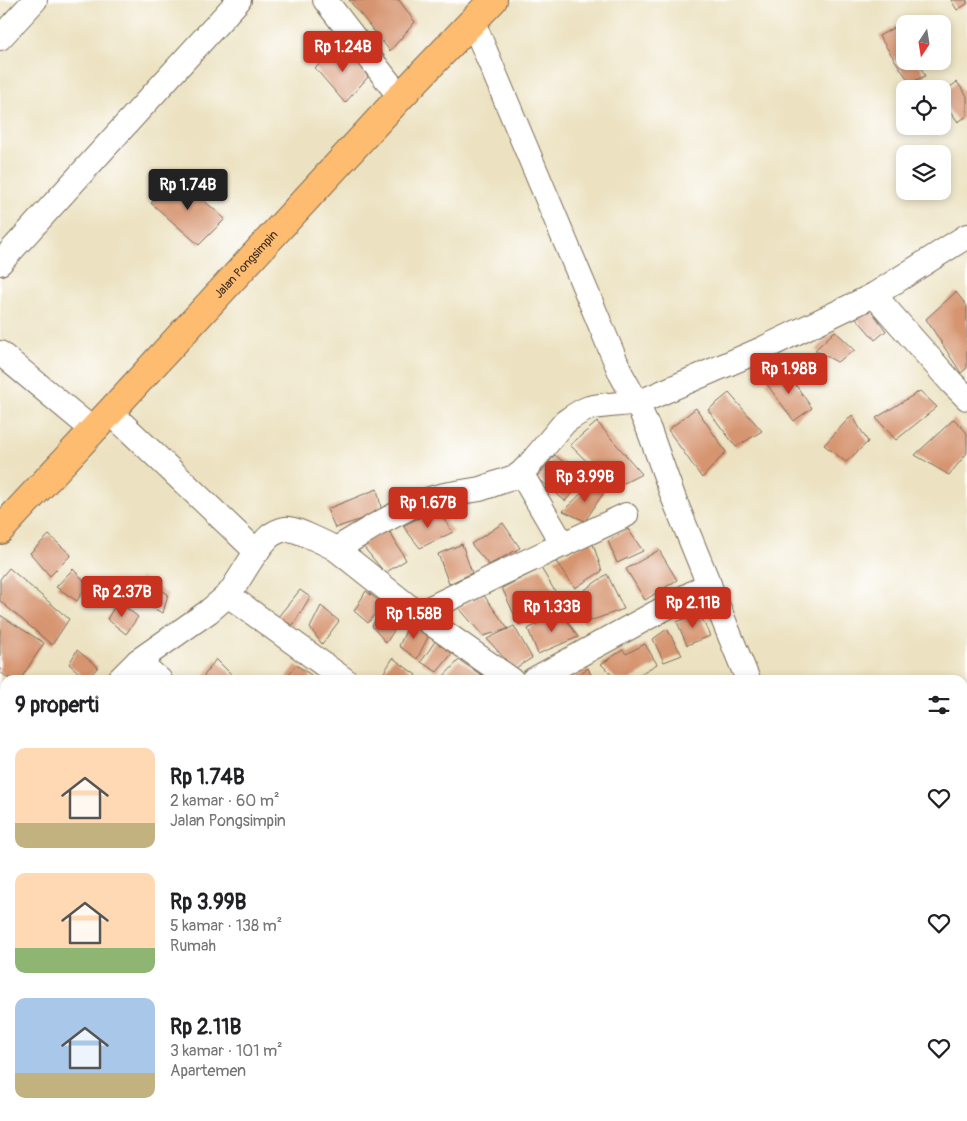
<!DOCTYPE html>
<html lang="id">
<head>
<meta charset="utf-8">
<style>
  :root { --surface:#fff; --page:#f6f6f6; --text:#202124; --muted:#757577; --accent:#c8321e }
  body { margin:0; font-family:Pangolin,sans-serif; background:var(--page); color:var(--text); height:100vh; display:flex; flex-direction:column; font-size:19px; white-space:nowrap }
  * { box-sizing:border-box; margin:0 }
  p { font-size:16px; color:var(--muted) }
  .icon { flex:none; width:28px; height:28px; fill:none; stroke:currentColor; stroke-width:2; stroke-linecap:round; stroke-linejoin:round }
  .map { position:relative; flex:1; overflow:hidden }
  .side { position:absolute; left:0px; top:675px; width:968px; height:446px; display:flex; flex-direction:column; background:var(--surface); border-radius:15px 15px 0 0; box-shadow:0 2px 8px #0003 }
  .side>* { flex:none }
  .needle { width:32px; rotate:192deg }
  .tools { position:absolute; left:896px; top:15px; display:grid; gap:10px }
  .tools a { display:grid; place-items:center; width:55px; height:55px; border-radius:10px; background:var(--surface); box-shadow:0 2px 8px #0003; font-size:25px }
  .price { position:absolute; translate:-50% -42px; padding:0 11px; border-radius:5px; background:var(--accent); color:#fff; font-size:16px; line-height:32px; filter:drop-shadow(0 1px 2px #0008) }
  .price::after { content:''; position:absolute; left:50%; top:30px; width:15px; height:11px; margin-left:-8px; background:inherit; clip-path:polygon(0 0,100% 0,50% 100%) }
  .price.on { background:#222; color:#fff }
  ul { padding:0; list-style:none }
  li { display:flex; align-items:center; gap:15px; height:125px; padding:0 15px }
  li span { display:grid; place-items:center; flex:none; width:140px; height:100px; border-radius:10px; color:#555 }
  li>.icon { margin-inline-start:auto }
  span .icon { width:60px; height:60px; fill:#fffc; stroke-width:1 }
  li b { font-size:21px }
  h2 { display:flex; justify-content:space-between; align-items:center; height:60px; padding:0 15px; font-size:21px }
  .map>svg:first-child { display:block }
  .building { fill:#d69470 }
  .lines { fill:none; stroke-linecap:round; stroke-linejoin:round }
  .minor-casing { stroke:#796a57; stroke-width:26 }
  .primary-casing { stroke:#796a57; stroke-width:30 }
  .minor { stroke:#fff; stroke-width:24 }
  .primary { stroke:#fdbc70; stroke-width:28 }
  .labels { text-anchor:middle; dominant-baseline:central; stroke-width:5; stroke-linejoin:round; paint-order:stroke }
  .street-label { font-size:12px; fill:#3b2a1e; stroke:#fff }
</style>
</head>
<body>
<div class="map">
<svg width="967" height="1121" viewBox="0 0 967 1121">
  <rect width="100%" height="100%" fill="#fff"/>
  <filter id="ink" filterUnits="userSpaceOnUse"><feTurbulence type="fractalNoise" baseFrequency=".02" numOctaves="2"/><feDisplacementMap in="SourceGraphic" scale="10" xChannelSelector="R" yChannelSelector="G"/><feConvolveMatrix kernelMatrix="1 2 1 2 8 2 1 2 1" color-interpolation-filters="sRGB"/></filter>
  <filter id="wash" filterUnits="userSpaceOnUse"><feTurbulence type="fractalNoise" baseFrequency=".0096" numOctaves="4" result="noise"/><feDisplacementMap in="SourceGraphic" scale="20" xChannelSelector="R" yChannelSelector="G"/><feGaussianBlur stdDeviation="1.12" result="paint"/><feColorMatrix in="noise" values="0 0 0 0 0 0 0 0 0 0 0 0 0 0 0 0 0 1.4 0 .05"/><feComposite in="paint" operator="in"/></filter>
  <g filter="url(#wash)">
    <rect width="100%" height="100%" fill="#ece2c1"/>
    <g id="blocks">
      <g class="building">
        <path d="M349 0H399L415 22 390 51Z"/>
        <path d="M951 0H967V4L957 10Z"/>
        <path d="M900 24 905 34V61H918L925 76 910 83 879 36Z"/>
        <path d="M346 43 368 77 345 103 315 68Z"/>
        <path d="M957 82 967 96V116L958 122 942 100V93Z"/>
        <path d="M177 177 225 219 199 245 151 203Z"/>
        <path d="M956 292 967 306V368L961 373 926 319Z"/>
        <path d="M866 303 886 331 875 340 852 313Z"/>
        <path d="M835 331 855 350 837 362 815 350Z"/>
        <path d="M783 367 812 408 794 421 766 383Z"/>
        <path d="M920 391 937 407 896 440 876 418Z"/>
        <path d="M729 393 762 431 736 447 708 410Z"/>
        <path d="M696 408 726 452 702 478 668 430Z"/>
        <path d="M852 415 868 442 846 462 824 445Z"/>
        <path d="M954 419 967 433V453L949 475 915 455Z"/>
        <path d="M597 422 642 474 614 488 570 445Z"/>
        <path d="M555 455 585 480 565 501 537 477Z"/>
        <path d="M591 484 604 492 585 521 563 511Z"/>
        <path d="M377 489 382 512 335 528 327 509Z"/>
        <path d="M436 509 453 532 420 548 403 526Z"/>
        <path d="M503 523 520 548 489 565 471 544Z"/>
        <path d="M388 529 406 560 385 573 362 545Z"/>
        <path d="M628 529 643 551 617 563 608 541Z"/>
        <path d="M49 535 71 555 50 576 30 553Z"/>
        <path d="M592 541 602 571 575 588 554 559Z"/>
        <path d="M462 544 472 573 449 584 438 554Z"/>
        <path d="M659 550 677 580 645 600 626 569Z"/>
        <path d="M9 568 69 619 52 645 0 601V579Z"/>
        <path d="M541 568 562 603 519 625 502 588Z"/>
        <path d="M73 569 87 584 77 601 56 587Z"/>
        <path d="M607 574 624 609 584 623 576 596Z"/>
        <path d="M141 578 168 594 163 613 133 599Z"/>
        <path d="M300 590 310 597 293 625 277 618Z"/>
        <path d="M366 591 383 604 368 623 354 611Z"/>
        <path d="M483 594 508 629 483 636 459 608Z"/>
        <path d="M118 601 138 617 126 634 107 619Z"/>
        <path d="M383 604 403 617 386 643 372 626Z"/>
        <path d="M321 606 339 621 322 644 310 628Z"/>
        <path d="M561 611 578 637 538 654 528 629Z"/>
        <path d="M699 612 710 636 687 645 677 622Z"/>
        <path d="M0 615 44 643 20 680H11L0 672Z"/>
        <path d="M409 624 431 631 417 659 399 646Z"/>
        <path d="M514 626 532 658 514 669 487 639Z"/>
        <path d="M667 629 682 655 664 662 653 639Z"/>
        <path d="M438 637 455 650 437 672 421 662Z"/>
        <path d="M645 644 657 664 630 680H617L601 664 623 650 626 654Z"/>
        <path d="M77 650 98 667 87 680 69 664Z"/>
        <path d="M393 658 416 675 412 680H379Z"/>
        <path d="M216 659 234 677 231 680H201Z"/>
        <path d="M459 660 489 680H440Z"/>
        <path d="M296 665 311 675 309 680H284Z"/>
        <path d="M588 668 593 680H572V679Z"/>
        <path d="M0 690 5 694V700L0 705Z"/>
        <path d="M5 1029V1060L0 1056V1039Z"/>
        <path d="M0 1065 5 1068V1092L0 1089Z"/>
        <path d="M39 1116H82L78 1121H46Z"/>
        <path d="M98 1116H139L137 1121H96Z"/>
        <path d="M168 1116H212L210 1121H166Z"/>
      </g>
    </g>
  </g>
  <g filter="url(#ink)">
    <use href="#blocks" fill-opacity="0" stroke="#796a57" stroke-width="1"/>
    <g class="lines">
      <defs>
        <g id="minor">
          <path d="M325 0 400 97"/>
          <path d="M473 22 621 374 637 403 649 430 674 499 748 680"/>
          <path d="M0 38 35 0"/>
          <path d="M0 263 239 0"/>
          <path d="M874 295 951 382 967 398"/>
          <path d="M0 353 93 430"/>
          <path d="M110 412 257 552"/>
          <path d="M521 473 563 545"/>
          <path d="M336 549 376 525 412 506 433 498 444 495 480 489 517 476 521 473 529 465 565 422C572 417 580 411 589 408 608 403 629 406 647 399L760 350 874 295 967 236"/>
          <path d="M418 614 498 575 626 515"/>
          <path d="M119 680 138 661"/>
          <path d="M160 680 138 661 208 612 228 595"/>
          <path d="M345 680 228 595C242 577 254 550 271 535 276 532 284 528 289 529 298 530 327 544 336 549L418 614 512 680"/>
          <path d="M533 680 709 584"/>
          <path d="M962 1081 967 1080"/>
          <path d="M446 1116 455 1121"/>
          <path d="M689 1116 696 1121"/>
          <path d="M281 1121 285 1116"/>
          <path d="M854 1121 862 1116"/>
        </g>
        <g id="primary">
          <path id="s1" d="M0 530 110 412 400 97 493 0"/>
        </g>
      </defs>
      <use href="#minor" class="minor-casing"/>
      <use href="#primary" class="primary-casing"/>
      <use href="#minor" class="minor"/>
      <use href="#primary" class="primary"/>
    </g>
  </g>
  <g class="labels">
    <g class="street-label">
      <text stroke="none"><textPath href="#s1" startOffset="362">Jalan Pongsimpin</textPath></text>
    </g>
  </g>
</svg>
<div class="tools">
<a><svg class="needle" viewBox="-14 -14 28 28"><path d="M0-13l5 13h-10z" fill="#e53935"/><path d="M0 13l5-13h-10z" fill="#757577"/></svg></a>
<a><svg class="icon" aria-label="locate" viewBox="0 0 24 24"><circle cx="12" cy="12" r="6"/><path d="M12 2v4M12 18v4M2 12h4M18 12h4"/></svg></a>
<a><svg class="icon" aria-label="layers" viewBox="0 0 24 24"><path d="M12 4l9 5-9 5-9-5zM3 14l9 5 9-5"/></svg></a>
</div>
<b class="price" style="left:343px;top:73px">Rp 1.24B</b>
<b class="price on" style="left:188px;top:211px">Rp 1.74B</b>
<b class="price" style="left:789px;top:395px">Rp 1.98B</b>
<b class="price" style="left:585px;top:503px">Rp 3.99B</b>
<b class="price" style="left:428px;top:529px">Rp 1.67B</b>
<b class="price" style="left:122px;top:618px">Rp 2.37B</b>
<b class="price" style="left:693px;top:629px">Rp 2.11B</b>
<b class="price" style="left:552px;top:633px">Rp 1.33B</b>
<b class="price" style="left:414px;top:640px">Rp 1.58B</b>
<section class="side">
<h2>9 properti<svg class="icon" aria-label="filters" viewBox="0 0 24 24"><path d="M4 7h16M4 17h16"/><circle cx="9" cy="7" r="2"/><circle cx="15" cy="17" r="2"/></svg></h2>
<ul>
<li><span style="background:linear-gradient(#ffd9b3 75%,#c2b280 0)"><svg class="icon" aria-label="home" viewBox="0 0 24 24"><path d="M3 11l9-7 9 7M6 9v11h12V9"/></svg></span><div><b>Rp 1.74B</b><p>2 kamar · 60 m²</p><p>Jalan Pongsimpin</p></div><svg class="icon" aria-label="heart" viewBox="0 0 24 24"><path d="M12 20l-8-8c-3-5 5-10 8-4 3-6 11-1 8 4z"/></svg></li>
<li><span style="background:linear-gradient(#ffd9b3 75%,#8fb573 0)"><svg class="icon" aria-label="home" viewBox="0 0 24 24"><path d="M3 11l9-7 9 7M6 9v11h12V9"/></svg></span><div><b>Rp 3.99B</b><p>5 kamar · 138 m²</p><p>Rumah</p></div><svg class="icon" aria-label="heart" viewBox="0 0 24 24"><path d="M12 20l-8-8c-3-5 5-10 8-4 3-6 11-1 8 4z"/></svg></li>
<li><span style="background:linear-gradient(#a9c7e8 75%,#c2b280 0)"><svg class="icon" aria-label="home" viewBox="0 0 24 24"><path d="M3 11l9-7 9 7M6 9v11h12V9"/></svg></span><div><b>Rp 2.11B</b><p>3 kamar · 101 m²</p><p>Apartemen</p></div><svg class="icon" aria-label="heart" viewBox="0 0 24 24"><path d="M12 20l-8-8c-3-5 5-10 8-4 3-6 11-1 8 4z"/></svg></li>
</ul>
</section>
</div>
</body>
</html>
